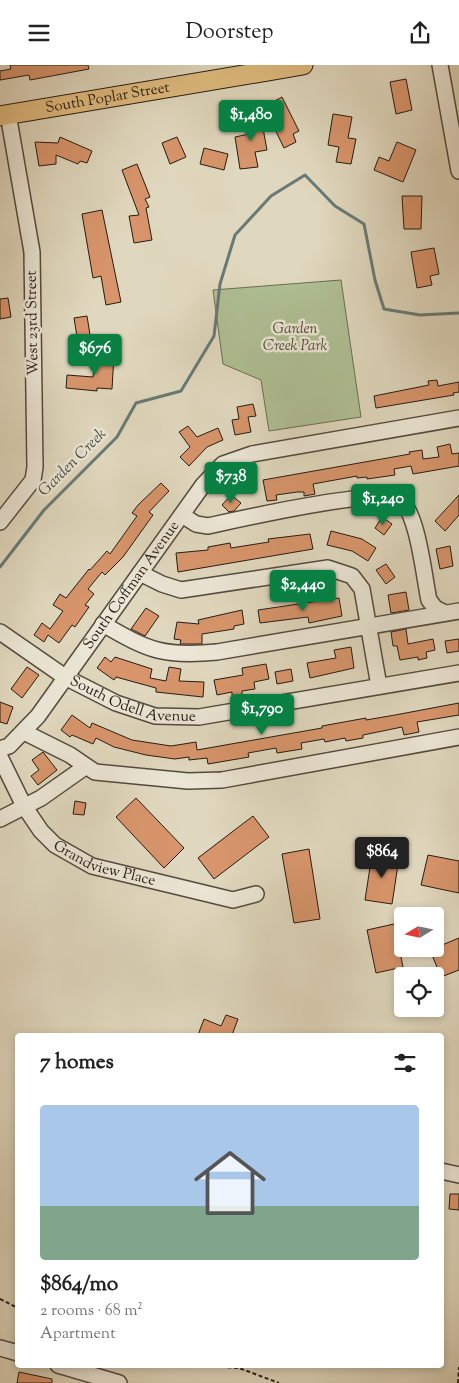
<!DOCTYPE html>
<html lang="en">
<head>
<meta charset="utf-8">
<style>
  :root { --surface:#fff; --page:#f2f2f2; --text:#222; --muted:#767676; --accent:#0b8043 }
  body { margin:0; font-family:"Sorts Mill Goudy",serif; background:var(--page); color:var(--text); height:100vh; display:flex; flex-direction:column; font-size:19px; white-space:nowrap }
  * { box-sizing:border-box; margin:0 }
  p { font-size:16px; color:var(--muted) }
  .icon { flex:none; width:28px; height:28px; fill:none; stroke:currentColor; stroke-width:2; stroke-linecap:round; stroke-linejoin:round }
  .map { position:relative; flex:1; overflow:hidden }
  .drawer { position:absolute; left:15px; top:968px; width:429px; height:335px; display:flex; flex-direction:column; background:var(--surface); border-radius:5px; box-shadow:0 2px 8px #0003 }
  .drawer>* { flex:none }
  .needle { width:32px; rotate:260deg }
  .tools { position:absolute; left:394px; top:842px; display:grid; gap:10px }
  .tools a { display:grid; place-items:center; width:50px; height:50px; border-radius:5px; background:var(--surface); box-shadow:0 2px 8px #0003; font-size:25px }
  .price { position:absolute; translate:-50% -42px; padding:0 11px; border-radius:5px; background:var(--accent); color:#fff; font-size:16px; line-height:32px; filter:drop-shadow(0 1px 2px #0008) }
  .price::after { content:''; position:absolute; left:50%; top:30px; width:15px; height:11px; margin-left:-8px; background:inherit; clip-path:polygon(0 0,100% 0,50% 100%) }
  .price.selected { background:#222; color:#fff }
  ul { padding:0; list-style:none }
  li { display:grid; align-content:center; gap:10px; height:265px; padding:0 25px }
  li span { display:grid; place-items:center; height:155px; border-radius:5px; color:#555 }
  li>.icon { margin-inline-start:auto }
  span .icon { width:90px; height:90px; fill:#fffc; stroke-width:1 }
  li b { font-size:21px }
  h2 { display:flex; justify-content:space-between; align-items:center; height:60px; padding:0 25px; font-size:21px }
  header { display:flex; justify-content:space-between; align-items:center; height:65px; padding:0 25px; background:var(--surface); font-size:22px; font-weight:600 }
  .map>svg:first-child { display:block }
  .green { fill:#afbf94; stroke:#6a6d54 }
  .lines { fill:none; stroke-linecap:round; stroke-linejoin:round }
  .stream { stroke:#687a76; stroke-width:3 }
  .building { fill:#d8956b; stroke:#261b15 }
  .minor-casing { stroke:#544a3f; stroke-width:18 }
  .major-casing { stroke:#261b15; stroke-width:21 }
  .path { stroke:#261b15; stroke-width:2; stroke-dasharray:4 2.5; stroke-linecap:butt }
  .minor { stroke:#ebe6d5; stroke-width:15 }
  .major { stroke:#e0bc7f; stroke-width:19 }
  .labels { text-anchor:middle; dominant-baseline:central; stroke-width:5; stroke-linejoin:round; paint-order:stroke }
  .street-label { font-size:15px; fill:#261b15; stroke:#ebe6d5 }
  .park-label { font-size:15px; font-style:italic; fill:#4f4c3b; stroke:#ebe6d5 }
  .water-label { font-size:16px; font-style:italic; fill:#474a45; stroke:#ebe6d5 }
</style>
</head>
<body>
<header><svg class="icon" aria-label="menu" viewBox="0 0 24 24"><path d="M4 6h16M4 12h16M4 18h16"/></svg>Doorstep<svg class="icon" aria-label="share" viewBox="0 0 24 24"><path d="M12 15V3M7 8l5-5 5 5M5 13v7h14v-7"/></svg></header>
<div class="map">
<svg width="459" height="1318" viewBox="0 0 459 1318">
  <rect width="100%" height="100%" fill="#e0d8be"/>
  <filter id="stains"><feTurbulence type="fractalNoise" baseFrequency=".004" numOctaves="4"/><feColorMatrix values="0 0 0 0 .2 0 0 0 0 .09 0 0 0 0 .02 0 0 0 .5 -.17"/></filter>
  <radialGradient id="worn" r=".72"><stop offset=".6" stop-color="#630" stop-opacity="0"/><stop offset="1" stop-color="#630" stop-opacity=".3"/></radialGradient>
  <path class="green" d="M341 215 361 352 269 366 261 315 223 299 213 225Z"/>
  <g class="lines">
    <path class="stream" d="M0 502 44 445 117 372 136 338 181 326 214 271 220 219 235 170 271 131 305 110 335 141 364 159 375 215 384 244 420 250 459 248"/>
  </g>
  <g class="building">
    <path d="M10 0H88L89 4 30 15 29 10 0 15V6L11 4Z"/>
    <path d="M406 14 412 45 396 49 390 17Z"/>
    <path d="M282 32 299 66 293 69 296 77 284 83 266 46 276 44 273 37Z"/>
    <path d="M260 47 267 85 255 87 258 102 240 104 235 72 249 69 246 49Z"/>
    <path d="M333 49 352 52 348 73 356 74 351 99 336 97 339 82 328 80Z"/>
    <path d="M60 72 92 86 87 98 80 96 78 99 56 90V99L39 101 35 77 58 78Z"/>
    <path d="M177 72 186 92 170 99 162 78Z"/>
    <path d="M397 77 416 85 403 117 374 105 379 92 389 96Z"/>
    <path d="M204 83 228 89 224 105 200 99Z"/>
    <path d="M137 99 150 132 145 134 149 142 146 143 152 175 134 178 129 151 139 150 122 105Z"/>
    <path d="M402 131H422L421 164H404Z"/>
    <path d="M102 145 121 237 106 240 101 211 93 213 82 149Z"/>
    <path d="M434 183 439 209 430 211 432 220 417 223 411 187Z"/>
    <path d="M8 233 11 252 0 254V234Z"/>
    <path d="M87 251 91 276 78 278 74 253Z"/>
    <path d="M95 289 114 290 112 324 97 323V326L66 323 67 310 93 312Z"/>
    <path d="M437 315 438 321 459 317V327L453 328 454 330 376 343 374 331 429 320 428 316Z"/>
    <path d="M253 339 256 351 248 352 251 367 235 370 232 355 239 354 237 342Z"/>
    <path d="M188 361 197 372 218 363 223 375 207 382 189 401 180 392 190 382 179 367Z"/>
    <path d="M450 379 452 389 459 388V401L413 409 411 401 394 404 395 410 367 414V412L357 413V411L313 419 315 429 304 431V427H297L276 430 277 435 267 436 263 415 410 389 409 387 422 385 423 394 439 392 437 382Z"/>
    <path d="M161 418 169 426 149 447 153 450 123 492 105 510 102 507 88 524 94 529 85 540 89 542 75 562 72 560 59 578 48 570 44 577 34 570 42 558 50 564 63 546 53 540 60 529 66 533 89 504 90 505 107 486 110 489 137 451 132 448 138 440Z"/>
    <path d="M231 430 241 438 234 446 229 447 222 440Z"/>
    <path d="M459 430V450L445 466 435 456Z"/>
    <path d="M382 452 392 459 384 470 375 463Z"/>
    <path d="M331 466 362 474 376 483 368 496 352 486 327 480Z"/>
    <path d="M310 469 313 484 178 507 176 488 208 485V482L230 478 231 483 269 477 268 474Z"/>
    <path d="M450 481 453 501 440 504 436 484Z"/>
    <path d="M386 499 395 512 386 519 376 505Z"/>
    <path d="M406 527 409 545 391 548 388 530Z"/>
    <path d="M339 533 342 551 309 558 308 552 260 558 258 545Z"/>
    <path d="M146 543 159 551 145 571 131 564Z"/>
    <path d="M242 545 244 559 234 561V564L202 569V579H180L181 575 174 574 177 557 199 559 198 555Z"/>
    <path d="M406 564 408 579 433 574 435 585 426 587 427 593 418 595V592L400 595 397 581H393L391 567Z"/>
    <path d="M459 574V586L447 588 445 576Z"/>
    <path d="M351 582 354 603 310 613 307 598 336 593 334 585Z"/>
    <path d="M105 592 111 597 115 592 152 604 150 613 166 616 169 602 181 604 179 616 204 617 203 632 156 627V623L116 612 114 615 97 603Z"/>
    <path d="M266 599 269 614 254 617 255 624 242 626V630L232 632V627L217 630 214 615 243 610 242 603Z"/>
    <path d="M27 602 39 610 22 633 11 624Z"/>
    <path d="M291 604 293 616 277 619 275 607Z"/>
    <path d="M0 637 13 642 7 659 0 657Z"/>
    <path d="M459 638V650L417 657 419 667 404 670 402 662 368 669 363 670V673L346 676 345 673 325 677 324 674 301 678 302 684 277 688 276 683 248 688 249 692 208 699 207 693 189 695V692L175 694 146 690 114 682 96 673 93 679 72 670 70 672 61 665 72 650 90 663 92 658 132 675 171 681 196 677 197 685 322 663V661L366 653V655L395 650Z"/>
    <path d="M43 687 57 705 38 720 31 711 39 705 32 695Z"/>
    <path d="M136 733 184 783 164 803 116 752Z"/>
    <path d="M75 736 86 738 84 750 73 749Z"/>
    <path d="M253 751 269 772 214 814 198 793Z"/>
    <path d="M309 784 320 854 294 858 282 789Z"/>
    <path d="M372 789 399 793 392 839 365 835Z"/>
    <path d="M428 790 459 796V828L421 820Z"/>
    <path d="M394 859 403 902 376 908 367 865Z"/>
    <path d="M459 873V905L441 912 430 885Z"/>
    <path d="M226 950 238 954 232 970H198L204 954 221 961Z"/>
    <path d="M450 1129H459V1145L449 1144Z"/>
    <path d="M19 1307 52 1314V1318H17Z"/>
  </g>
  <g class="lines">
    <defs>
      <g id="minor">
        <path d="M440 0 459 106"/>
        <path d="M182 450 196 459 208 461C235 455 381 422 399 434 418 446 424 513 429 535L435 543 445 548"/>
        <path d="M0 457 33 415 35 402 32 187 8 49"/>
        <path d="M140 508 162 519 181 525 328 503 352 511 362 524 379 621"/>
        <path d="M103 559C149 586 164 592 217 587L459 546"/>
        <path id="s1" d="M0 567 65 612 116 638 155 651 199 652 459 608"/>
        <path d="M24 667 70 690 95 707 188 716 222 715 459 672"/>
        <path id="s2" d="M0 684 9 681 38 651 203 420 223 399 252 389 459 353"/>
        <path id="s3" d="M0 692 24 741 41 766 55 780 92 801 233 835 256 829"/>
        <path d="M0 754 41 733 85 702"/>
        <path d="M441 1106 459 1110"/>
        <path d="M0 1283 18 1288"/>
        <path d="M58 1300 119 1318"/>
      </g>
      <g id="major">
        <path id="s4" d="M0 51 303 0"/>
      </g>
    </defs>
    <use href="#minor" class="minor-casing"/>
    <use href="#major" class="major-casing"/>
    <g class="path">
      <path d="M0 1234 18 1243"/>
      <path d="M195 1300 239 1303 279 1318"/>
      <path d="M458 1318 459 1302"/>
    </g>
    <use href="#minor" class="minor"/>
    <use href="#major" class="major"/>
  </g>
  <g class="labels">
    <g class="street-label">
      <text stroke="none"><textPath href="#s4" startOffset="109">South Poplar Street</textPath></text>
      <text transform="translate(33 258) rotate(-91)">West 23rd Street</text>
      <text stroke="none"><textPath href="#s2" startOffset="212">South Coffman Avenue</textPath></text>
      <text stroke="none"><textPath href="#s1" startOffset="152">South Odell Avenue</textPath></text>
      <text stroke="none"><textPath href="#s3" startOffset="158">Grandview Place</textPath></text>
    </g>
    <g class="park-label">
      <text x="295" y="264">Garden<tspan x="295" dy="17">Creek Park</tspan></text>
    </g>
    <g class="water-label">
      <text transform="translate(73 398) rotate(-45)">Garden Creek</text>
    </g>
  </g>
  <rect width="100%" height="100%" filter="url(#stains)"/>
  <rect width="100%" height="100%" fill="url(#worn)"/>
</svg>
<div class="tools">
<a><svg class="needle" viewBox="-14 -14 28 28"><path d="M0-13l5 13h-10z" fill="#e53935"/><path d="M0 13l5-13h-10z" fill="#767676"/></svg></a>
<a><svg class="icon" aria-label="locate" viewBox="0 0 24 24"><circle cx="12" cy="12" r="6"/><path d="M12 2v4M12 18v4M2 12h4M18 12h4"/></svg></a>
</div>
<b class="price" style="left:251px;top:77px">$1,480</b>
<b class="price" style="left:95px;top:311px">$676</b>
<b class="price" style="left:231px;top:439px">$738</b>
<b class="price" style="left:383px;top:461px">$1,240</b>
<b class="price" style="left:303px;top:547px">$2,440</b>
<b class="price" style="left:262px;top:671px">$1,790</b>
<b class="price selected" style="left:382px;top:814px">$864</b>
<section class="drawer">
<h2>7 homes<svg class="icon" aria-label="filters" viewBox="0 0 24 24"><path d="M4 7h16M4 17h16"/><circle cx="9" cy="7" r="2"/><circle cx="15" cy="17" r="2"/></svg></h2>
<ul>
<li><span style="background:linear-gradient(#a9c7e8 65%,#7fa58c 0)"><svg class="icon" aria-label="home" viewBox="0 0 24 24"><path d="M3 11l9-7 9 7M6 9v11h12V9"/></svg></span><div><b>$864/mo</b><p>2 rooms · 68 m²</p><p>Apartment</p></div></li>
</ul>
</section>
</div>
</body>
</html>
